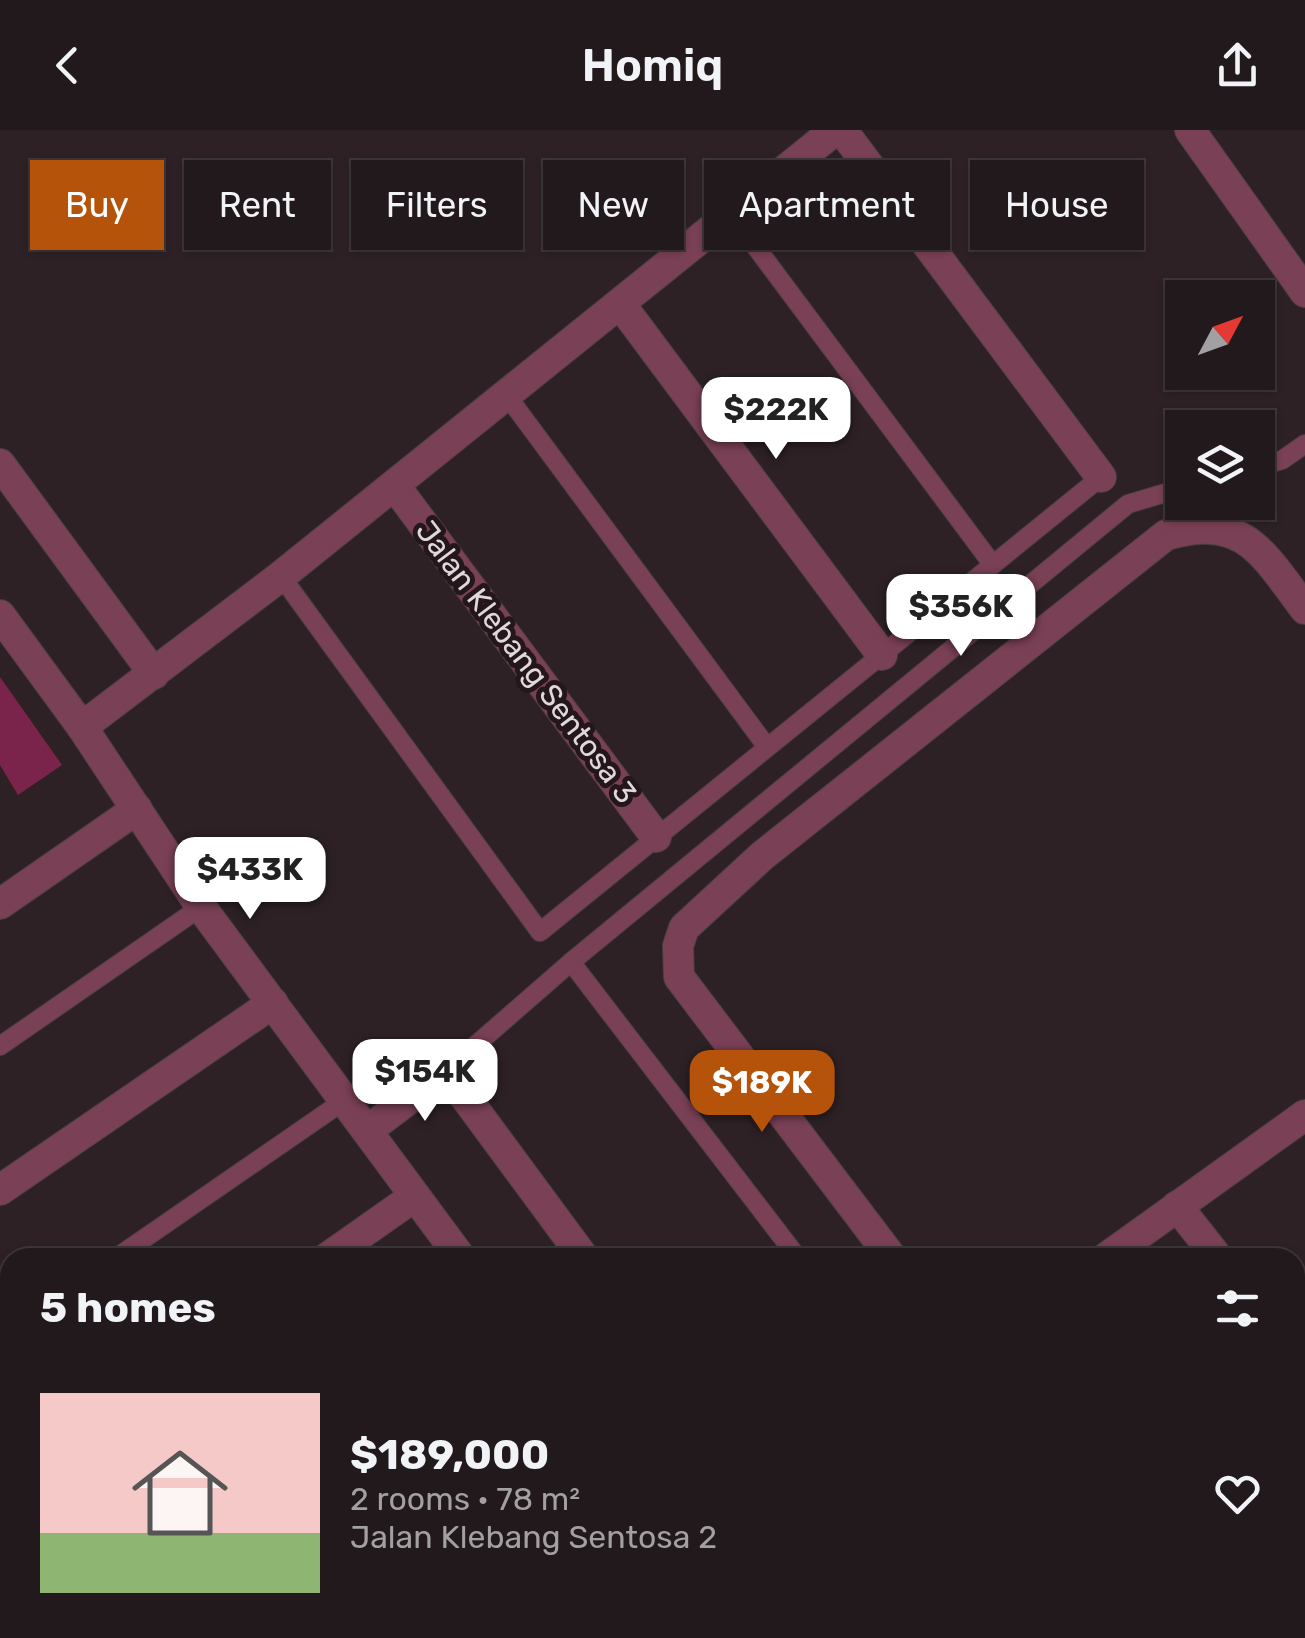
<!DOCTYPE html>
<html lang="en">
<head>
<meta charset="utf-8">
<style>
  :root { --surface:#22191c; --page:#2a2225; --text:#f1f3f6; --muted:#a2a0a3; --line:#3f383b; --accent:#b45309 }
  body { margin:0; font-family:Rubik,sans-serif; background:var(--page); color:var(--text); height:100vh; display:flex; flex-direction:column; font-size:38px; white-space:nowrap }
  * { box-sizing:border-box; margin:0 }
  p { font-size:32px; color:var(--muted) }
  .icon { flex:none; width:55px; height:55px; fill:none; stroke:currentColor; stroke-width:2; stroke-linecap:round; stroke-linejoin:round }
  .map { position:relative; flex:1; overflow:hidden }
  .drawer { position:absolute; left:0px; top:1118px; width:1305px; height:392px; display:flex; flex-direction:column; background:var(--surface); border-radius:30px 30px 0 0; box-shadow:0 2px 8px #0004,0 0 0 2px var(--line) }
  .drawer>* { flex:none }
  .banner { position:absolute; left:30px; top:30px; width:1245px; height:90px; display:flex; gap:20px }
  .needle { width:65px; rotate:49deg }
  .fabs { position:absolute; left:1165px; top:150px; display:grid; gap:20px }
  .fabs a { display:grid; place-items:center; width:110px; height:110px; border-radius:0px; background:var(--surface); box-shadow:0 2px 8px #0004,0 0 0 2px var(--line); font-size:50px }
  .price { position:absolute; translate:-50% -85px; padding:0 22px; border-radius:20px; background:#fff; color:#222; font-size:32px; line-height:65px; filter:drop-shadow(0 2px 5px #0008) }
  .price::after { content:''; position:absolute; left:50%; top:60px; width:30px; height:22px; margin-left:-15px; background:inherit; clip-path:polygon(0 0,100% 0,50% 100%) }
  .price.current { background:var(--accent); color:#fff }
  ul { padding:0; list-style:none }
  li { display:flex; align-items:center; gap:30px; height:250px; padding:0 40px }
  li span { display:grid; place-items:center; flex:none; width:280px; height:200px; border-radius:0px; color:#555 }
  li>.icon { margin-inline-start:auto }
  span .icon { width:120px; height:120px; fill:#fffc; stroke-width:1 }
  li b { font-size:42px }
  h2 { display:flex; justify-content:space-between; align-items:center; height:120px; padding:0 40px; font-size:42px }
  .pill { padding:0 35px; border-radius:0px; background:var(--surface); box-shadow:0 2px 8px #0004,0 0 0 2px var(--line); font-size:35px; line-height:90px }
  .pill.current { background:var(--accent); color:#fff }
  header { display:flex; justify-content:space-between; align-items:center; height:130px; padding:0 40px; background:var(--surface); font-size:45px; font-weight:600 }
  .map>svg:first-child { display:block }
  .green { fill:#7b244b }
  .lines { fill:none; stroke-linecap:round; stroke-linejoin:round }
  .service-casing { stroke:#4a3e42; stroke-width:20 }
  .minor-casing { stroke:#4a3e42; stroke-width:32 }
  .service { stroke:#7a4056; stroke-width:18 }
  .minor { stroke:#7a4056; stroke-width:30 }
  .labels { text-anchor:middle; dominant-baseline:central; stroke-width:10; stroke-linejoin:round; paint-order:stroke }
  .street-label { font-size:30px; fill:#e1d8db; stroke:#23171b }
</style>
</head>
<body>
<header><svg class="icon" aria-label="back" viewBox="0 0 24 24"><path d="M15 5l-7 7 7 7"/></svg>Homiq<svg class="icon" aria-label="share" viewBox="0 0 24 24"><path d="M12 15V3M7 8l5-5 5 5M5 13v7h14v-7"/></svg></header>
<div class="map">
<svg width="1305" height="1508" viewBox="0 0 1305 1508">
  <rect width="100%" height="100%" fill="#2d2125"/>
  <path class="green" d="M0 547 62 635 18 665 0 635Z"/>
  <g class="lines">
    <defs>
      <g id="service">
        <path d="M732 85 993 435"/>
        <path d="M508 267 767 617"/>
        <path d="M1258 337 1282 330 1305 314"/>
        <path d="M281 446 540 802 1101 347"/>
        <path d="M571 832 798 1128"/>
        <path d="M0 916 201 777"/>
        <path d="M446 941 571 832 1128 374 1182 358"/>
        <path d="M116 1128 345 970"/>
        <path d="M0 1207 10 1200"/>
        <path d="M0 1492 10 1485"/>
        <path d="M1069 1500 1075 1508"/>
      </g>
      <g id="minor">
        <path d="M842 0 1101 347"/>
        <path d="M1190 0 1305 162"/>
        <path d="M621 175 882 525"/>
        <path d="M0 334 154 544"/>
        <path d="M395 356 656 707"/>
        <path d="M0 485 82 597 201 777 461 1128"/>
        <path d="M82 597 281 446 835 0"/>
        <path d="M0 774 137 679"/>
        <path d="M368 1000 446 941 584 1128"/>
        <path d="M0 1060 273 873"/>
        <path d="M1177 1076 1218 1128"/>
        <path d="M327 1128 415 1066"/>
        <path d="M892 1128 679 847 678 816 684 798 762 726 1166 405C1244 383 1262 422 1305 479"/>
        <path d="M1106 1128 1305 985"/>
        <path d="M1295 1225 1305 1237"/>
        <path d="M1295 1270 1305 1262"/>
        <path d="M0 1353 10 1346"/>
        <path d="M777 1500 783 1508"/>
        <path d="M861 1500 867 1508"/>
        <path d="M192 1508 204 1500"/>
      </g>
    </defs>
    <use href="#service" class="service-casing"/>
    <use href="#minor" class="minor-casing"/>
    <use href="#service" class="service"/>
    <use href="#minor" class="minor"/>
  </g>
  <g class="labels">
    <g class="street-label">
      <text transform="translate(526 532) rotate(53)">Jalan Klebang Sentosa 3</text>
    </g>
  </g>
</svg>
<div class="fabs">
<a><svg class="needle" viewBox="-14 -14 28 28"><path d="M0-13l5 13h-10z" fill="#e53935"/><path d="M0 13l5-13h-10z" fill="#a2a0a3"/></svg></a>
<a><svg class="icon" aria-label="layers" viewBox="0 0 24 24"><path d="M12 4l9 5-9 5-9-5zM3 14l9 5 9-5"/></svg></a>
</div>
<b class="price" style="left:776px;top:332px">$222K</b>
<b class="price" style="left:961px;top:529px">$356K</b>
<b class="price" style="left:250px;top:792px">$433K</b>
<b class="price" style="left:425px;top:994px">$154K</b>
<b class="price current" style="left:762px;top:1005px">$189K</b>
<div class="banner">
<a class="pill current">Buy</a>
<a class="pill">Rent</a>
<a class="pill">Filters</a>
<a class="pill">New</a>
<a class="pill">Apartment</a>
<a class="pill">House</a>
</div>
<section class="drawer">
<h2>5 homes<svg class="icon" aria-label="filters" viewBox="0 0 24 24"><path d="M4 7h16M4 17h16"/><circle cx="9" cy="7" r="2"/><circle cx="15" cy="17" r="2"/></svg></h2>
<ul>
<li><span style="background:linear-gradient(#f6c9c9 70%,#8fb573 0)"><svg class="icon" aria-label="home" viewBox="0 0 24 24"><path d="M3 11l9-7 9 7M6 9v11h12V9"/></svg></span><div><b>$189,000</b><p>2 rooms · 78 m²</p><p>Jalan Klebang Sentosa 2</p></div><svg class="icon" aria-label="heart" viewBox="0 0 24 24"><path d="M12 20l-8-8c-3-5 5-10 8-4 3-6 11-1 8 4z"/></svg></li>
</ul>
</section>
</div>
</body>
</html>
